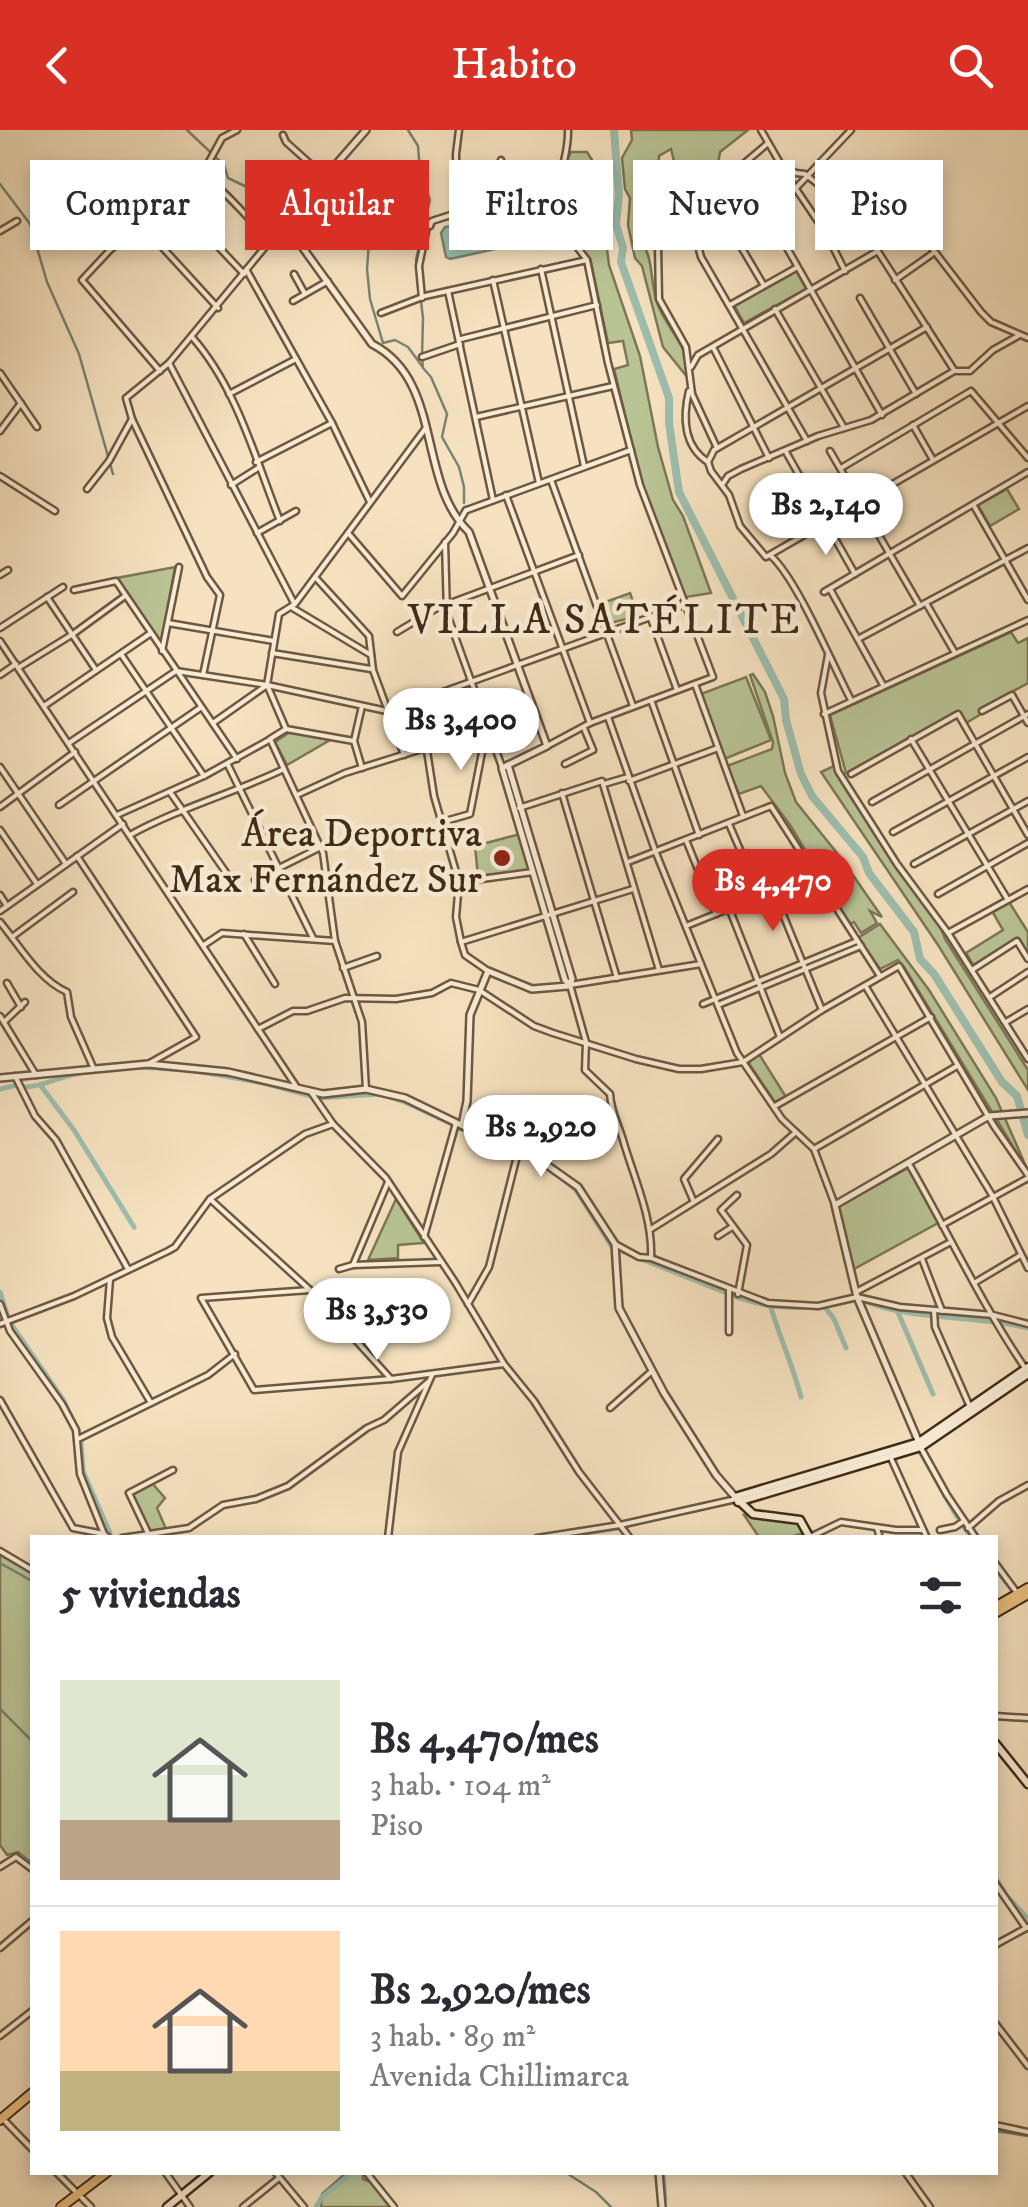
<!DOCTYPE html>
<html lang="es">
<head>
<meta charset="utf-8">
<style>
  :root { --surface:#fff; --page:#f7f7f7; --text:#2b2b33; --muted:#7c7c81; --line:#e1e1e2; --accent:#d93025 }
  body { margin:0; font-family:"IM FELL DW Pica",serif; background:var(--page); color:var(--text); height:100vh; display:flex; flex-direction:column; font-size:38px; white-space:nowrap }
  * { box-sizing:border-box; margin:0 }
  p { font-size:32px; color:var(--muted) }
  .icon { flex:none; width:55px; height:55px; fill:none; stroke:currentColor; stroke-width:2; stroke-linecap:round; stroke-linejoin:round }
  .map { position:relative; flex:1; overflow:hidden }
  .panel { position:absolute; left:30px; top:1405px; width:968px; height:640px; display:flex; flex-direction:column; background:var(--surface); border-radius:0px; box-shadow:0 5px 15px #0003 }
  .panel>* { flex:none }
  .hud { position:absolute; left:30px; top:30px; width:970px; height:90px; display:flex; gap:20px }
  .price { position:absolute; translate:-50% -85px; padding:0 22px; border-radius:35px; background:#fff; color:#222; font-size:32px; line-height:65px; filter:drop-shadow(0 2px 5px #0008) }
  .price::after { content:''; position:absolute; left:50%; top:60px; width:30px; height:22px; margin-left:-15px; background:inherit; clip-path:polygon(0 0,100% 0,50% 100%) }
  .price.current { background:var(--accent); color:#fff }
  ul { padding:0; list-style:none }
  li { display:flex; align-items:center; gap:30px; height:250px; padding:0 30px }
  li+li { border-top:2px solid var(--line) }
  li span { display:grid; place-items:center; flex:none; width:280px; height:200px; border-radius:0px; color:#555 }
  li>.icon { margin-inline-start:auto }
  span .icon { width:120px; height:120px; fill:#fffc; stroke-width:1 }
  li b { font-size:42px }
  h2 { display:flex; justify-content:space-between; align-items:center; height:120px; padding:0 30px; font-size:42px }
  .pill { padding:0 35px; border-radius:0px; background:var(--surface); box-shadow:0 5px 15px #0003; font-size:35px; line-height:90px }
  .pill.current { background:var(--accent); color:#fff }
  header { display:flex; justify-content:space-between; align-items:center; height:130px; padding:0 30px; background:var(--accent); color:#fff; font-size:45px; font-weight:600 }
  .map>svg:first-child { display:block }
  .green { fill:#b9c495; stroke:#7c7756; stroke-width:2.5 }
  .water { fill:#9dbeae; stroke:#788371; stroke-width:2.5 }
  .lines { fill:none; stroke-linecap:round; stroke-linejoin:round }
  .shore { stroke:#6e7462; stroke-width:2.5 }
  .stream { stroke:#788371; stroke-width:2.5 }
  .canal { stroke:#9dbeae; stroke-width:5 }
  .river { stroke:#9dbeae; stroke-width:8 }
  .minor-casing { stroke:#6e5840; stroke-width:9 }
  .tertiary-casing { stroke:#6e5840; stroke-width:10 }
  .secondary-casing { stroke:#402a16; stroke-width:11 }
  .primary-casing { stroke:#402a16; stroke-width:12 }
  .minor { stroke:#f9ecd6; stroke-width:4 }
  .tertiary { stroke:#f9ecd6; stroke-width:5 }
  .secondary { stroke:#f9ecd6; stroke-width:6 }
  .primary { stroke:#ebc180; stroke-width:8 }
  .poi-dot { fill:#8f2418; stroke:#f9ecd6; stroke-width:4 }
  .labels { text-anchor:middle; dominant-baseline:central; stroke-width:9; stroke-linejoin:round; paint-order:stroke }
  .poi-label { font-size:40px; fill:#402a16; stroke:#f9ecd6; text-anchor:end }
  .neighbourhood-label { font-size:42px; letter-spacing:2.5px; fill:#402a16; stroke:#f9ecd6 }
</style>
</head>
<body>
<header><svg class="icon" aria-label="back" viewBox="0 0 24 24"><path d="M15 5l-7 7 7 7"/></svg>Habito<svg class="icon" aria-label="search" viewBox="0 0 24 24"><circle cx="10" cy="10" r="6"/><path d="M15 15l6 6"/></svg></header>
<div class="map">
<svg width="1028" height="2077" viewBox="0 0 1028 2077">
  <rect width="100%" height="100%" fill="#f6e2c0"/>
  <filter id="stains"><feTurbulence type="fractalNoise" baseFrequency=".002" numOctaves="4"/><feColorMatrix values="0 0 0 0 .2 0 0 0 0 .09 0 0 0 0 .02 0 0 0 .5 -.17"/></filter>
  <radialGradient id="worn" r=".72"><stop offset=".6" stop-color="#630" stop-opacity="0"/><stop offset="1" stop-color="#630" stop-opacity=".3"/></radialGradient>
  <g class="green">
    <path d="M631 0H748L720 22 717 40 682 64 671 19 659 26C658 56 654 81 676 104L643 113C654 133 650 154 658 175 668 201 691 218 688 248L663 217 642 136 635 128 628 95 630 68 625 59 622 28 632 10Z"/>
    <path d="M571 22H587L597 38 609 135 640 226 658 317 673 370 683 386 711 463 686 467 681 461 640 347 614 239 628 235 623 211 608 213 591 132 576 116 569 101 561 43Z"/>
    <path d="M796 140 806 159 744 193 734 175Z"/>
    <path d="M1007 359 1019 379 990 396 978 375Z"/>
    <path d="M175 437 161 515 117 448Z"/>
    <path d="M630 463 638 486 607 494 600 474Z"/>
    <path d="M1011 502 1018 513 1028 508V553L979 580 981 584 966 593 958 581 846 643 830 585Z"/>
    <path d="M753 544 765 562 773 586 785 643 796 672 841 728 882 787 870 781 877 793 861 803 854 792 850 794 790 695 761 656 739 664 727 636 772 619 773 612 750 545Z"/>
    <path d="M746 547 771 610 724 629 701 564Z"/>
    <path d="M290 602 330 610 287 635 275 612Z"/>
    <path d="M834 636C845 662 860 681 877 702 885 712 889 726 896 737 912 761 937 782 945 809L1028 940V960L938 815 821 642Z"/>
    <path d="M520 704 530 740 478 746 475 716Z"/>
    <path d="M1009 772 1028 802V825L1017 808 973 835 966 823 1003 800 992 781Z"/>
    <path d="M880 794 929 860 996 968 1028 1041 904 837 898 830 880 839 858 808Z"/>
    <path d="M759 924 786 967 775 972 750 935 749 930Z"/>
    <path d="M908 1038 938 1093 852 1140 838 1077Z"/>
    <path d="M396 1069 424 1113 398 1115V1128L368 1130Z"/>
    <path d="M152 1353 165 1368 157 1378 166 1399 150 1401 133 1366 135 1362Z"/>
    <path d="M744 1385 796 1391 804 1403 790 1407H759Z"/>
    <path d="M0 1423 32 1442V1733L18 1722 7 1725 0 1715Z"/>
    <path d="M347 2042 363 2043V2049L373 2053 391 2077H321L322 2064Z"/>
  </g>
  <path class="water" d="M522 81 527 84 531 108 527 112 450 129 446 127 441 103 445 97Z"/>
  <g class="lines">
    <path class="shore" d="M513 93 519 96 516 104 458 117 453 114 456 105Z"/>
    <g class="stream">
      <path d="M187 0 224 35 228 48 249 58H270L296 79"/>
      <path d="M408 0 418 16 420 41 430 70 416 130 423 188 422 227 423 238 431 247 447 284 442 307 459 337 464 357V373"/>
      <path d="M0 54 30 94 47 152 79 224 113 344"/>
      <path d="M300 82 323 95 354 73 371 85 367 139 370 169 383 213 395 210 408 217 422 236"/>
      <path d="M0 1433 32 1451"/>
      <path d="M0 1579 32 1611"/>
      <path d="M995 2001 1028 2006"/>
      <path d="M565 2042 596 2062 611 2077"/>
    </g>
    <g class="canal">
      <path d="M136 937 154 938"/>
      <path d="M158 938 172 939"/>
      <path d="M190 940 264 953 311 966"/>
      <path d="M41 956 74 1000 134 1097"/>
      <path d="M26 957C45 956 61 946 80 943"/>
      <path d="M0 959 17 955"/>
      <path d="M319 968 381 964 407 973 454 995"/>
      <path d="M459 998 508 1014"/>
      <path d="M562 1048 576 1060 612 1117"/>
      <path d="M619 1120 724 1162"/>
      <path d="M0 1162 8 1187"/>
      <path d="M729 1164C773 1182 810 1180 855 1170"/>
      <path d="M864 1171C912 1191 976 1185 1028 1198"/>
      <path d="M825 1177 834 1189 846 1218"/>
      <path d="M771 1178C780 1208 793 1236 801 1267"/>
      <path d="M897 1180 933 1264"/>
      <path d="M11 1194 64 1271 79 1304"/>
      <path d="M81 1311 83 1341 110 1403"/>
      <path d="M919 1320 957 1387"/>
      <path d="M627 1395 731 1372"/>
      <path d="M964 1397 972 1408"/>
      <path d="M553 1408 619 1398"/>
      <path d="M995 1438 1012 1460"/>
      <path d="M995 1588 1028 1590"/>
      <path d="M20 1727 32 1736"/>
      <path d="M0 1739 14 1730"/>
      <path d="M995 1747 1007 1766 1028 1789"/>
      <path d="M663 2042 665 2069"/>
      <path d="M316 2077 322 2067 353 2042"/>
    </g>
    <path class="river" d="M614 0 619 65 616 94 623 118 621 132 669 268V293L679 362 784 569 786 590 801 644 812 666 863 727 869 743 914 802 920 829 934 844 1002 952 1017 966 1028 1005"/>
    <defs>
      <g id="minor">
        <path d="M761 0 788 47 827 105 845 141"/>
        <path d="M283 5 286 12 326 48"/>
        <path d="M501 30 505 65 549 60 560 63 568 105 587 130 608 233 640 355 713 547 590 593 549 615"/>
        <path d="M781 34 796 43 805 44 828 62 848 67 875 50 885 57 981 182 991 192 1028 208"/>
        <path d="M141 35 244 144"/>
        <path d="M204 41 206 47C221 58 259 97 268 113"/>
        <path d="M560 63C559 40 569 23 568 0"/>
        <path d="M646 67 658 116 659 169 686 217 692 264 717 318"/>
        <path d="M843 67 954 240"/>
        <path d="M762 74 882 285"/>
        <path d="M744 81 722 52 767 14"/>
        <path d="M119 85C169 82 166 76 194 37L204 41 222 8 237 0"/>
        <path d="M727 93 763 154"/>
        <path d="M430 96 432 91 457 83 456 24 459 0"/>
        <path d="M375 100 428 92 419 136 422 168"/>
        <path d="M863 100 897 78"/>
        <path d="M0 101 17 91"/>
        <path d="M694 101 701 127 807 311"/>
        <path d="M658 116 694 101 727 93 796 58 851 0"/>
        <path d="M541 139 584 336"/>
        <path d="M247 141 332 293 370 372"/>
        <path d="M294 144 305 164"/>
        <path d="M493 150 539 353"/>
        <path d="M895 150 932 124"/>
        <path d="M448 161 493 370"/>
        <path d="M860 168 916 264"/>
        <path d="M293 171 328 151"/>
        <path d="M730 175 796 138"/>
        <path d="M775 179 843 296"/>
        <path d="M381 183 425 166 587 130"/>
        <path d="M927 197 714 320 708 332 711 341 729 365 740 396 766 427 1028 276"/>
        <path d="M192 207C237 258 255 328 280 391"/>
        <path d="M461 209 597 175"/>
        <path d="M713 217 769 328"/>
        <path d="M422 227 460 214"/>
        <path d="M169 233 294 473"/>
        <path d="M691 237 698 225 876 122"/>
        <path d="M160 241 82 150 110 120 141 94 218 178"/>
        <path d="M0 243 37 297"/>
        <path d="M689 261C683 286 683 316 708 332"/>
        <path d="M229 264 296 229"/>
        <path d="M476 287 613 256"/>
        <path d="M132 289 126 268 169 233 285 93"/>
        <path d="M913 295 933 330"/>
        <path d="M0 301 21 273"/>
        <path d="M830 321 920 476"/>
        <path d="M786 322 855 444"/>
        <path d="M256 332 332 293"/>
        <path d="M841 338 971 261 1028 328"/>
        <path d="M0 346 55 381"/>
        <path d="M551 350 633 576"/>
        <path d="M231 355 258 338"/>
        <path d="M722 355 728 346 741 339 818 306 871 290 954 241H970L993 220 1018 206"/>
        <path d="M87 359 109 331 132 289 207 447 220 465 203 545"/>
        <path d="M506 365 590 593"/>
        <path d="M974 376 1028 470"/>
        <path d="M467 380 631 320"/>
        <path d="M257 403 296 381"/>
        <path d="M348 403 402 466 453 403 466 380"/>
        <path d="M445 412 447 484 502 637"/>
        <path d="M771 426C797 449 833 536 851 570"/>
        <path d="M0 445 8 440"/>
        <path d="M315 447 369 506 373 540 404 625"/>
        <path d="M830 459 883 555"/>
        <path d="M74 460 116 451 237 629"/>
        <path d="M824 462 1028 342"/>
        <path d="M47 467 96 540"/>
        <path d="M926 473 955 523"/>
        <path d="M291 477 371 525"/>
        <path d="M650 486 677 560"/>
        <path d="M168 493 274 511"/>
        <path d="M0 498 63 457"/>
        <path d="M397 502 437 478 579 425"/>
        <path d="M858 509 1028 418"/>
        <path d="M0 511 296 956"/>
        <path d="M162 521 179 437"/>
        <path d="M272 523 371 539"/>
        <path d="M121 524 204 646"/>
        <path d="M828 525 821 563 838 641 897 734 948 803 1028 929"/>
        <path d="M18 538 73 504 125 466"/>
        <path d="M0 545 16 534"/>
        <path d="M695 554 743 686"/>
        <path d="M268 557 286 599"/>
        <path d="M651 570 699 705"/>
        <path d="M44 576 151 503"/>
        <path d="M362 576 354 611 362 638"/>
        <path d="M982 581 1012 565 1028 593"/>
        <path d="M824 584 1028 490"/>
        <path d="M608 587 656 723 737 923 782 989 814 1019 835 1075"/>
        <path d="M213 593 267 555 279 484 295 474 425 299"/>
        <path d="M911 609 1008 770"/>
        <path d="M354 611 286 599 270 609 323 723 335 811 362 892 366 959"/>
        <path d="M69 613 176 541 267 555 387 581"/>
        <path d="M565 634 593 620 584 598"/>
        <path d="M228 635 313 808"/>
        <path d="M0 637 66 734"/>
        <path d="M851 644 958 584 1028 705"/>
        <path d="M629 651 718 618"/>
        <path d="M604 654 628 647"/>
        <path d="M170 662 227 744"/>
        <path d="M562 663 617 848"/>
        <path d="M297 665 345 643 425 618 488 607"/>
        <path d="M872 672 1028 584"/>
        <path d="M59 675 200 578"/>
        <path d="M0 677 75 622"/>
        <path d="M519 678 602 651 659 840"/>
        <path d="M117 685 204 646 269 610"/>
        <path d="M442 692 470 684 485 607"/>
        <path d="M729 694 760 766"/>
        <path d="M0 700 37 754"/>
        <path d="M893 702 1028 627"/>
        <path d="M130 705C179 678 234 663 284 639"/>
        <path d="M686 710 716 784"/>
        <path d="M77 726 196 907 148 934"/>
        <path d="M628 732 771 676 880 846"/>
        <path d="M914 734 1028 671"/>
        <path d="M255 750 321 717"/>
        <path d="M459 752 533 742"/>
        <path d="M773 760 822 880"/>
        <path d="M938 764 1028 713"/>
        <path d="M0 765 7 776"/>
        <path d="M729 778 780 907"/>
        <path d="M0 781 123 694"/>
        <path d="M0 792C20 816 38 849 67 862L71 887 93 937"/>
        <path d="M686 796 814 744"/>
        <path d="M948 803 1028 759"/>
        <path d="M244 804 275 854"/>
        <path d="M12 807 73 762"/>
        <path d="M461 812 633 759"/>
        <path d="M204 815 222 803 335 811"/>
        <path d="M343 838 377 826"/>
        <path d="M972 840 1017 811 1028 829"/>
        <path d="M488 841 465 825 461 812 456 787 459 752 434 666 423 595 440 563 684 475"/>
        <path d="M7 853 21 877"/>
        <path d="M866 857 992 1065 1028 1138"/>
        <path d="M990 867 1028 842"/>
        <path d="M703 874 857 811"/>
        <path d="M718 875 861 816"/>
        <path d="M0 886 36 945"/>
        <path d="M4 892 25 872"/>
        <path d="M1006 892 1028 879"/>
        <path d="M258 899 293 881H307L345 868 396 869 432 863 451 853 479 860 534 896 553 903 636 929 679 939H701L743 932 822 880 899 836 994 996 1028 1045"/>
        <path d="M15 946 35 986 56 1010 128 1139"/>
        <path d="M311 962 333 994 386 1048 455 1152 504 1234 534 1271 579 1342 630 1408"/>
        <path d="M775 976 931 887"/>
        <path d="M814 1019 957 936"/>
        <path d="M909 1034C948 1102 981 1173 1025 1238"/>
        <path d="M737 1065 721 1080 747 1115 738 1164"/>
        <path d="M210 1069 310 1160 391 1249"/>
        <path d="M693 1070 684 1049 718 1009"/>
        <path d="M942 1095 1028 1048"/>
        <path d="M651 1099 771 1024 796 1002"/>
        <path d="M718 1106 732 1097"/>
        <path d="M424 1107 456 993"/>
        <path d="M615 1114 639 1127 651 1128 768 1173 818 1176 857 1167 900 1177 993 1185 1028 1194"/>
        <path d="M651 1128C653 1088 634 1048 623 1010 618 993 611 982 610 964L585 940 586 912 570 855 701 834"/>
        <path d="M922 1129 942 1181"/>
        <path d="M353 1135 388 1052"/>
        <path d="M339 1139 353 1135 441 1132"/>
        <path d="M110 1149 107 1188 112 1207 151 1273"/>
        <path d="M974 1153 1021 1125"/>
        <path d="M310 1160 201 1168 254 1260 391 1249 504 1234"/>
        <path d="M729 1160V1202"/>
        <path d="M856 1162 949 1113"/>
        <path d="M0 1174 10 1201 62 1274 76 1300 80 1344 104 1404 109 1408"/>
        <path d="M468 1174 489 1137 519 1018"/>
        <path d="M934 1180 935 1197 970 1277"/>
        <path d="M0 1194 74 1166 168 1121 175 1117 210 1069 305 1004 333 994"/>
        <path d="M0 1270 73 1398 104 1404"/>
        <path d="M610 1278 652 1241"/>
        <path d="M78 1309 208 1245 235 1224"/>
        <path d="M921 1318 947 1365 976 1408"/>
        <path d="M890 1326 927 1408"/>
        <path d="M877 1398 880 1408"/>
        <path d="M968 1398 999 1371 1028 1355"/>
        <path d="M940 1400 955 1397 964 1391"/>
        <path d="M148 1403 129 1363 173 1340"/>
        <path d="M810 1407 841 1392 896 1400H923"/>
        <path d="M122 1408 189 1398 223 1375 256 1369 288 1356 367 1298 384 1290 428 1252"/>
        <path d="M388 1408 398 1322 432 1245"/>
        <path d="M537 1408 620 1395 736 1369"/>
        <path d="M0 1421 32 1440"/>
        <path d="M995 1433 1018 1464"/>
        <path d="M995 1586 1028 1588"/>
        <path d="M0 1737 16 1727 32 1739"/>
        <path d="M995 1753 1026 1798"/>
        <path d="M995 1815 1028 1797"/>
        <path d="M0 1818 32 1791"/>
        <path d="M995 1893 1028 1936"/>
        <path d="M0 1906 32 1881"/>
        <path d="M4 1990 32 2019"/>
        <path d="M995 1995 1028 2002"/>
        <path d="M56 2042 91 2077"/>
        <path d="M165 2042 190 2077"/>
        <path d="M275 2042 304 2077"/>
        <path d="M366 2042 394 2077"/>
        <path d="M905 2042 930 2077"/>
        <path d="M243 2077 279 2048"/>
      </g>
      <g id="tertiary">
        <path d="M366 0 285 93 372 214C444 251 416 351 469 402L547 616 502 638 565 850 570 855"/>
        <path d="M508 635 572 849 570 855"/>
        <path d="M0 948 148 934 228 942 323 964 366 959 405 968 467 998 520 1016 578 1057 615 1114 619 1178 664 1263 716 1345 735 1367"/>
        <path d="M462 995 467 971 470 885 488 841 532 859 568 856"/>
        <path d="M920 1315 857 1167 835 1075 989 986 1028 983"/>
        <path d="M659 2042 662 2077"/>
      </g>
      <g id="secondary">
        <path d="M738 1372 921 1317 1028 1244"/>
        <path d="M810 1408 800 1390 753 1384 735 1367 919 1312 1028 1237"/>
        <path d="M995 1613 1028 1654"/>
        <path d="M167 2077 210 2042"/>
      </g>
      <g id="primary">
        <path d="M995 1477 1028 1458"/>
        <path d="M995 1483 1028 1464"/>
        <path d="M0 1990 32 1963"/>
        <path d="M61 2077 107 2042"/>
      </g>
    </defs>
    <use href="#minor" class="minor-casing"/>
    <use href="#tertiary" class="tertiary-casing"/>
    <use href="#secondary" class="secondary-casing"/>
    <use href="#primary" class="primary-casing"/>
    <use href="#minor" class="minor"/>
    <use href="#tertiary" class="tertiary"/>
    <use href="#secondary" class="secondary"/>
    <use href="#primary" class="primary"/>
  </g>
  <circle class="poi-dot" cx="502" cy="728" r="10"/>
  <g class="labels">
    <g class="poi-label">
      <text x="482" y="705">Área Deportiva<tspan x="482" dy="46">Max Fernández Sur</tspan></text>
    </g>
    <g class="neighbourhood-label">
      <text x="605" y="491">VILLA SATÉLITE</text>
    </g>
  </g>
  <rect width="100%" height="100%" filter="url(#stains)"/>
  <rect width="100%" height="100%" fill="url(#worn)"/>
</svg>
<b class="price" style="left:826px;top:428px">Bs 2,140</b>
<b class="price" style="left:461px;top:643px">Bs 3,400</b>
<b class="price current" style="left:773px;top:804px">Bs 4,470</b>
<b class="price" style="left:541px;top:1050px">Bs 2,920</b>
<b class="price" style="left:377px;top:1233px">Bs 3,530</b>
<div class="hud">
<a class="pill">Comprar</a>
<a class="pill current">Alquilar</a>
<a class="pill">Filtros</a>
<a class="pill">Nuevo</a>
<a class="pill">Piso</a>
</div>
<section class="panel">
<h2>5 viviendas<svg class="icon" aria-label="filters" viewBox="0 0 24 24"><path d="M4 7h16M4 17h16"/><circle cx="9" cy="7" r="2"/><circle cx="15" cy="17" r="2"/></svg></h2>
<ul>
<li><span style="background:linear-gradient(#dfe7d0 70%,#b9a48a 0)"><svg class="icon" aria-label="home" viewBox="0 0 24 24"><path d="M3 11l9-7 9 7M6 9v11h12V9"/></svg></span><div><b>Bs 4,470/mes</b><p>3 hab. · 104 m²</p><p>Piso</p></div></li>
<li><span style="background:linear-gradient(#ffd9b3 70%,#c2b280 0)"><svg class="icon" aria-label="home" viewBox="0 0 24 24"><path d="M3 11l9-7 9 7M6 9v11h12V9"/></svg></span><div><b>Bs 2,920/mes</b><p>3 hab. · 89 m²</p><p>Avenida Chillimarca</p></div></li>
</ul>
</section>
</div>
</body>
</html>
